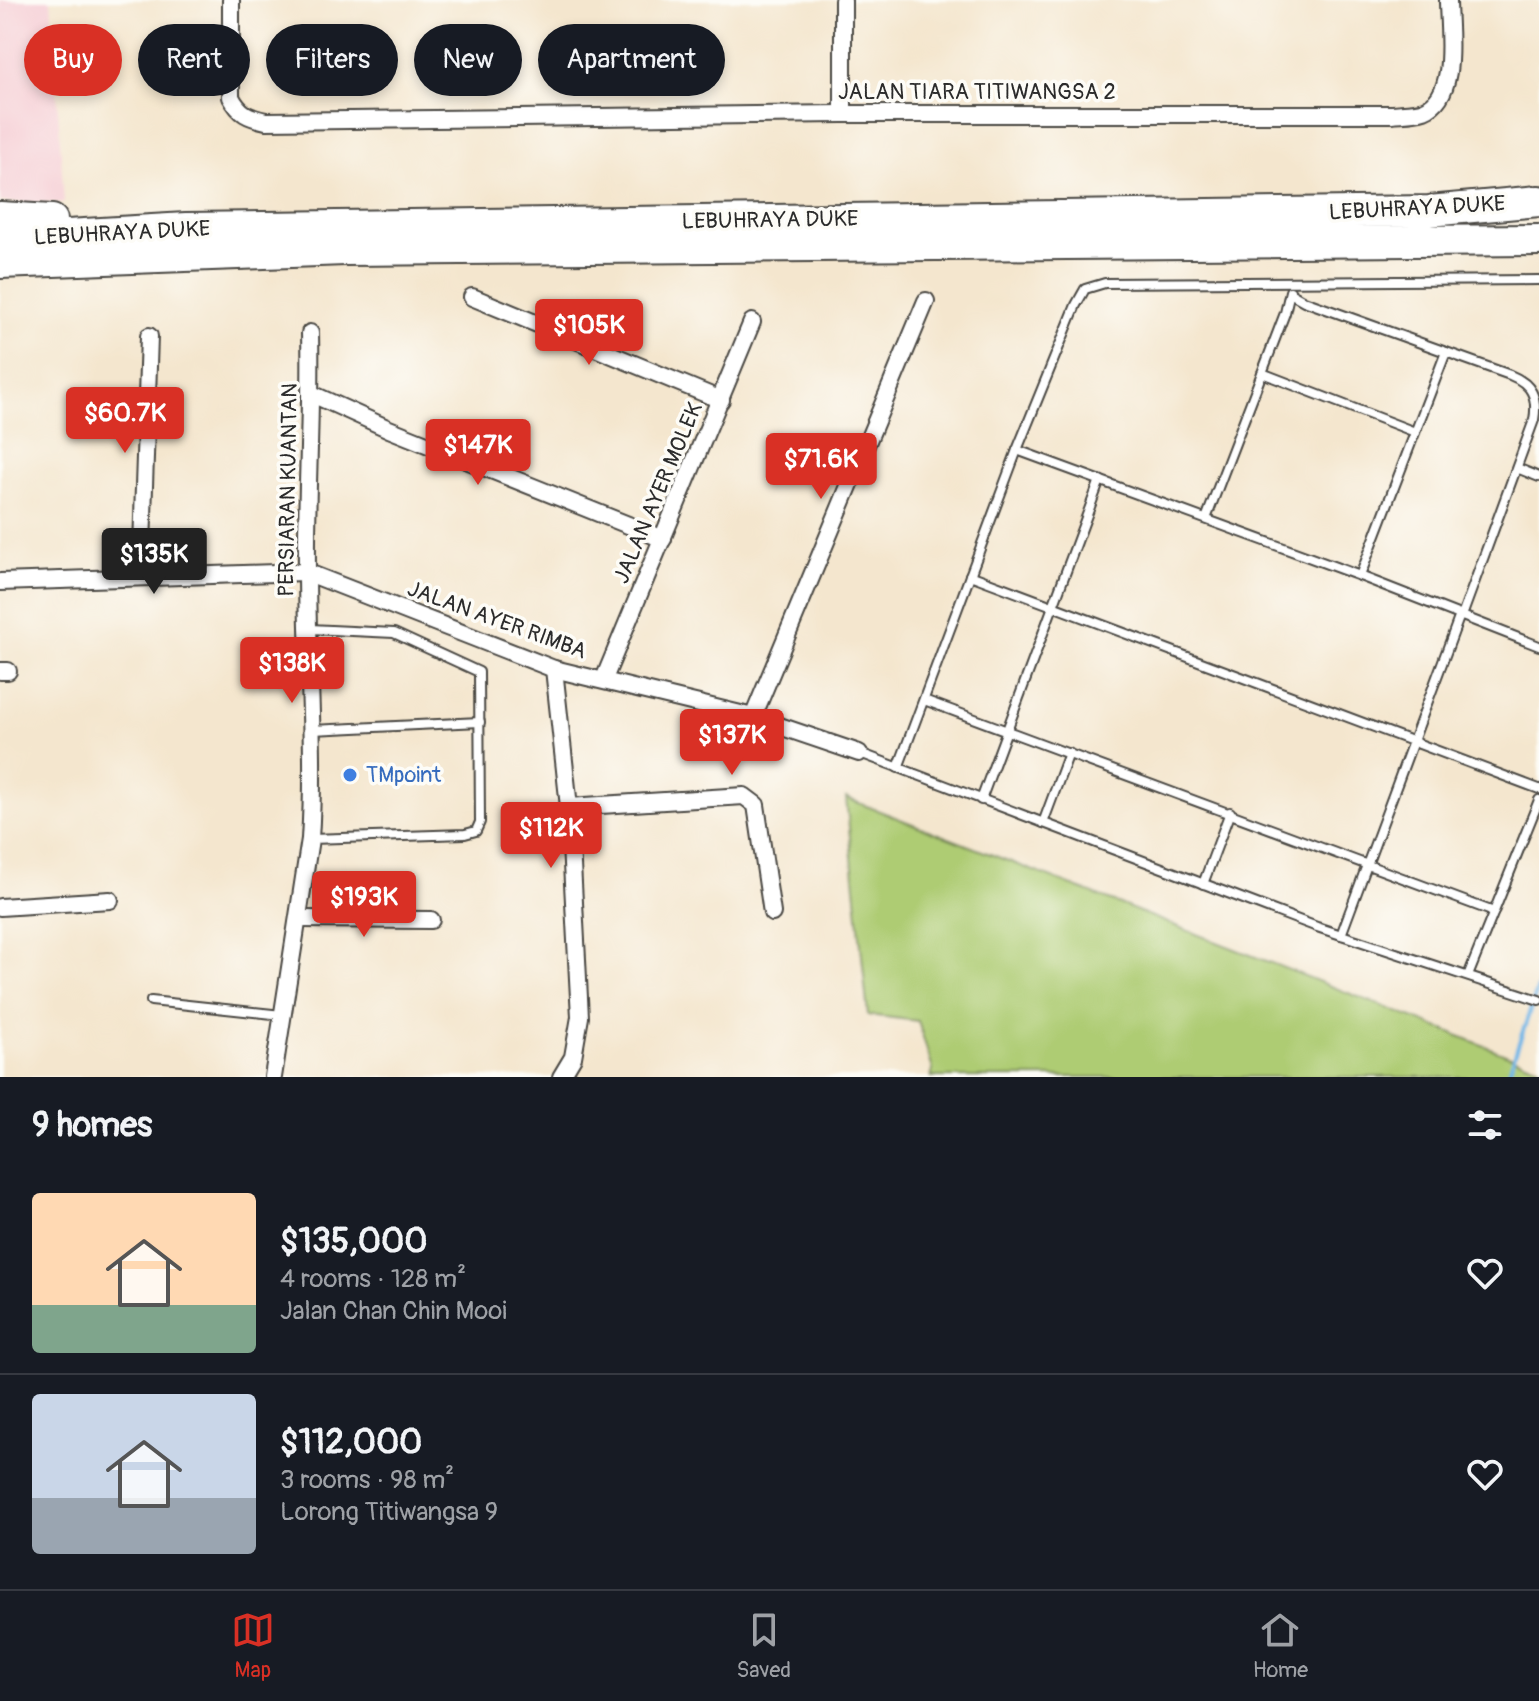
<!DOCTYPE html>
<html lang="en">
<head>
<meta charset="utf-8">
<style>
  :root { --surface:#171b24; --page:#20242c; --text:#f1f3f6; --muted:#9ea1a6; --line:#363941; --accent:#d93025 }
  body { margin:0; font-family:Pangolin,sans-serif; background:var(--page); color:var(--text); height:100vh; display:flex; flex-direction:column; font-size:30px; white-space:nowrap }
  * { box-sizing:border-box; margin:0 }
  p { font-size:26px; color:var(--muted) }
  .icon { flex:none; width:44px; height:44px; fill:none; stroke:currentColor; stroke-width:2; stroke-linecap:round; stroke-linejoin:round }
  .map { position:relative; height:1077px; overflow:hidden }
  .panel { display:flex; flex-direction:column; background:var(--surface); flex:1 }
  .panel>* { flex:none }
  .hud { position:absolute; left:24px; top:24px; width:800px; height:72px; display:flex; gap:16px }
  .price { position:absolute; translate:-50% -68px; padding:0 18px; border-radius:8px; background:var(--accent); color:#fff; font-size:26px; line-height:52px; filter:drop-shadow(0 2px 4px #0008) }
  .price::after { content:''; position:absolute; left:50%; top:48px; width:24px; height:18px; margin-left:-12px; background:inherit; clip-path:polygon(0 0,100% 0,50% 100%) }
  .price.on { background:#222; color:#fff }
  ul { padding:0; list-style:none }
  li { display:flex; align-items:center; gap:24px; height:200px; padding:0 32px }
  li+li { border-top:2px solid var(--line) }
  li span { display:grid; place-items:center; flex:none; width:224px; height:160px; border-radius:8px; color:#555 }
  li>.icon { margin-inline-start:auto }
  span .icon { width:96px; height:96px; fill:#fffc; stroke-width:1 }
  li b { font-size:34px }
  h2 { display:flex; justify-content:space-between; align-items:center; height:96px; padding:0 32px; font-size:34px }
  .tag { padding:0 28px; border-radius:36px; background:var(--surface); box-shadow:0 4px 12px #0003; font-size:28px; line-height:72px }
  .tag.on { background:var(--accent); color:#fff }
  .dock { display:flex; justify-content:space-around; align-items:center; height:112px; border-top:2px solid var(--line); background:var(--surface); font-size:22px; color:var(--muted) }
  .dock a { display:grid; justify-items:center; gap:4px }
  .dock .on { color:var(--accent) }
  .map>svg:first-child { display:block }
  .built { fill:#f6cfd6 }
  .green { fill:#aecc73; stroke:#6c7c4f; stroke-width:2 }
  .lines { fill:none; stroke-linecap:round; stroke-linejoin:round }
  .stream { stroke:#6fb6e7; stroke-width:4 }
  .service-casing { stroke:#494743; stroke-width:12 }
  .minor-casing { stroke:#494743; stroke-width:20 }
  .motorway-casing { stroke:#494743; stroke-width:34 }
  .service { stroke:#fff; stroke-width:8 }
  .minor { stroke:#fff; stroke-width:16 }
  .motorway { stroke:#fff; stroke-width:30 }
  .shop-dot { fill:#3f7fe0; stroke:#fdfcf7; stroke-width:3 }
  .labels { text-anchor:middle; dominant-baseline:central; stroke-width:7; stroke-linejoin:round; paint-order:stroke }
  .street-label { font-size:22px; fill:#2b2b2b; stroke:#fdfcf7 }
  .shop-label { font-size:22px; fill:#366cbe; stroke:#fdfcf7; text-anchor:start }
</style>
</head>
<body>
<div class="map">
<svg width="1539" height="1077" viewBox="0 0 1539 1077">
  <rect width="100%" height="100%" fill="#fdfcf7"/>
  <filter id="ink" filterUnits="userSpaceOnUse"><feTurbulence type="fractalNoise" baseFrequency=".0125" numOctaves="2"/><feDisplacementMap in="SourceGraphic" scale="16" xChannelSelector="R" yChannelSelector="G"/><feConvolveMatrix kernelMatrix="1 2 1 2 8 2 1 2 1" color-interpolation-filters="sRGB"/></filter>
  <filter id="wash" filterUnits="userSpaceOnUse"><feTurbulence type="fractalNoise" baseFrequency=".006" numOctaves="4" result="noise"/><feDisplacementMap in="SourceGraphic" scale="32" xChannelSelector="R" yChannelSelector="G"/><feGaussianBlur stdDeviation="1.8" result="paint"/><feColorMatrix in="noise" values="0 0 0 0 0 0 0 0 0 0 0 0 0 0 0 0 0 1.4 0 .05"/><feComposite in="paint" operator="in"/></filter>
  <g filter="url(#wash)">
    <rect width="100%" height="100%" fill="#f4e6ce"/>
    <path class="built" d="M0 0H51L64 203 0 202Z"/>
    <path class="green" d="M846 798 1539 1067V1077H931L933 1070 918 1021 868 1015Z"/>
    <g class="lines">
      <path class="stream" d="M1507 1077 1539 985"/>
    </g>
  </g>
  <g filter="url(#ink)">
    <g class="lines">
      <defs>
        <g id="service">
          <path d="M1290 293 1304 301 1510 375C1532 384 1538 397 1534 420L1462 616"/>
          <path d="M1262 373 1415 432"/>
          <path d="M1017 450 1360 576 1539 646"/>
          <path d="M1517 468 1539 477"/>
          <path d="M1206 519 1285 313 1290 291"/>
          <path d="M970 575 1539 789"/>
          <path d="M1360 576 1446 352"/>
          <path d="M310 629 394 633 479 672 480 822 476 831 465 834 311 839"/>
          <path d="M924 700 1494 912"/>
          <path d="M312 730 480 722"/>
          <path d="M860 753 1317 927 1539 1000"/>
          <path d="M898 768 1017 450 1076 305 1085 289 1105 283 1539 280"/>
          <path d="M981 800 1100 480"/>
          <path d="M1043 823 1069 753"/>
          <path d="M1203 884 1230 812"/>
          <path d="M1341 935 1460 615"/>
          <path d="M1468 976 1539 800"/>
          <path d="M151 1001 282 1015"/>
        </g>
        <g id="minor">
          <path d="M231 0V97C240 114 248 117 266 121L843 114H1392C1402 113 1415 113 1424 110 1459 96 1448 31 1448 0"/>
          <path d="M843 0V114"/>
          <path d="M472 297 721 400"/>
          <path d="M312 394 389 429 663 539"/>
          <path d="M141 577 149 336"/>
          <path d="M0 582 306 572 554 669 753 717 859 753"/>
          <path d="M554 669 569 807 580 1017 573 1057 561 1077"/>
          <path d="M0 671H8"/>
          <path d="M604 679 752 322"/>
          <path d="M753 717 926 301"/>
          <path d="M569 807 744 796 756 805 772 913"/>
          <path d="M0 907 110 900"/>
          <path d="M298 919 431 920"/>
          <path d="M273 1077 310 839C316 749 307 660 307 571 306 492 312 412 310 333"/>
        </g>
        <g id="motorway">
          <path d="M0 217 52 220"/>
          <path d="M0 239 186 228 1429 211 1539 201"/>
          <path d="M0 263 345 250 1539 240"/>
        </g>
      </defs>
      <use href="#service" class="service-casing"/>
      <use href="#minor" class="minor-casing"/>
      <use href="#motorway" class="motorway-casing"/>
      <use href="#service" class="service"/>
      <use href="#minor" class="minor"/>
      <use href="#motorway" class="motorway"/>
    </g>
  </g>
  <circle class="shop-dot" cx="350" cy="775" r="8"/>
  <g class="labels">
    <g class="street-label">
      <text x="977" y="92">JALAN TIARA TITIWANGSA 2</text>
      <text transform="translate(1417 208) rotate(-3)">LEBUHRAYA DUKE</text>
      <text transform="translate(770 220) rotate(-1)">LEBUHRAYA DUKE</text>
      <text transform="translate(122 233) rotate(-3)">LEBUHRAYA DUKE</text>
      <text transform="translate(288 490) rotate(-89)">PERSIARAN KUANTAN</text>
      <text transform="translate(658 493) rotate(-67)">JALAN AYER MOLEK</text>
      <text transform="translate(497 620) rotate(20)">JALAN AYER RIMBA</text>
    </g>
    <g class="shop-label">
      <text x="366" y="775">TMpoint</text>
    </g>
  </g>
</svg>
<b class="price" style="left:589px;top:367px">$105K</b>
<b class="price" style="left:125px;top:455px">$60.7K</b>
<b class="price" style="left:478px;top:487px">$147K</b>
<b class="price" style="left:821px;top:501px">$71.6K</b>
<b class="price on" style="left:154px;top:596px">$135K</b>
<b class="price" style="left:292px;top:705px">$138K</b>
<b class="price" style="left:732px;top:777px">$137K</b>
<b class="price" style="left:551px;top:870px">$112K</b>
<b class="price" style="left:364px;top:939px">$193K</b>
<div class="hud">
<a class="tag on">Buy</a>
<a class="tag">Rent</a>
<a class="tag">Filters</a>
<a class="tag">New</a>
<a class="tag">Apartment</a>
</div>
</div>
<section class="panel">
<h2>9 homes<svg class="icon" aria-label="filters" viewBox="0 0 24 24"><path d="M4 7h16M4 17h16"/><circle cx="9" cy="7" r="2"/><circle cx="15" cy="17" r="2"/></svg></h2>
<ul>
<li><span style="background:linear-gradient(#ffd9b3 70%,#7fa58c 0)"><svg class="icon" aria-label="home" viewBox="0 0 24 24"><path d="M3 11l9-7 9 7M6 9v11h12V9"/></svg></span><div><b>$135,000</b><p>4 rooms · 128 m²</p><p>Jalan Chan Chin Mooi</p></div><svg class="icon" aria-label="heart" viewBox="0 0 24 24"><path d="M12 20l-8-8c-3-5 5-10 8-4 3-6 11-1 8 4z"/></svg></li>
<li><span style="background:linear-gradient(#c9d6e8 65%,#9aa5b1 0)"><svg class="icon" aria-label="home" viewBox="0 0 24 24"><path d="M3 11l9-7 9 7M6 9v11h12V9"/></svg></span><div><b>$112,000</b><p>3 rooms · 98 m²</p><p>Lorong Titiwangsa 9</p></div><svg class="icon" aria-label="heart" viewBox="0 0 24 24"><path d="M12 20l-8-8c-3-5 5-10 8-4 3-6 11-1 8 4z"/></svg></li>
</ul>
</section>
<nav class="dock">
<a class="on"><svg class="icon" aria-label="map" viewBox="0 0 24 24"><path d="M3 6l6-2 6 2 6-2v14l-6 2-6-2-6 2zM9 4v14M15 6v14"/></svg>Map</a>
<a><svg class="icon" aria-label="saved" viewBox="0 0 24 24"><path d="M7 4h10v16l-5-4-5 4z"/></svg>Saved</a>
<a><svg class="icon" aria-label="home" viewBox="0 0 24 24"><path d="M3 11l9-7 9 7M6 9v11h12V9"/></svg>Home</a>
</nav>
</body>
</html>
